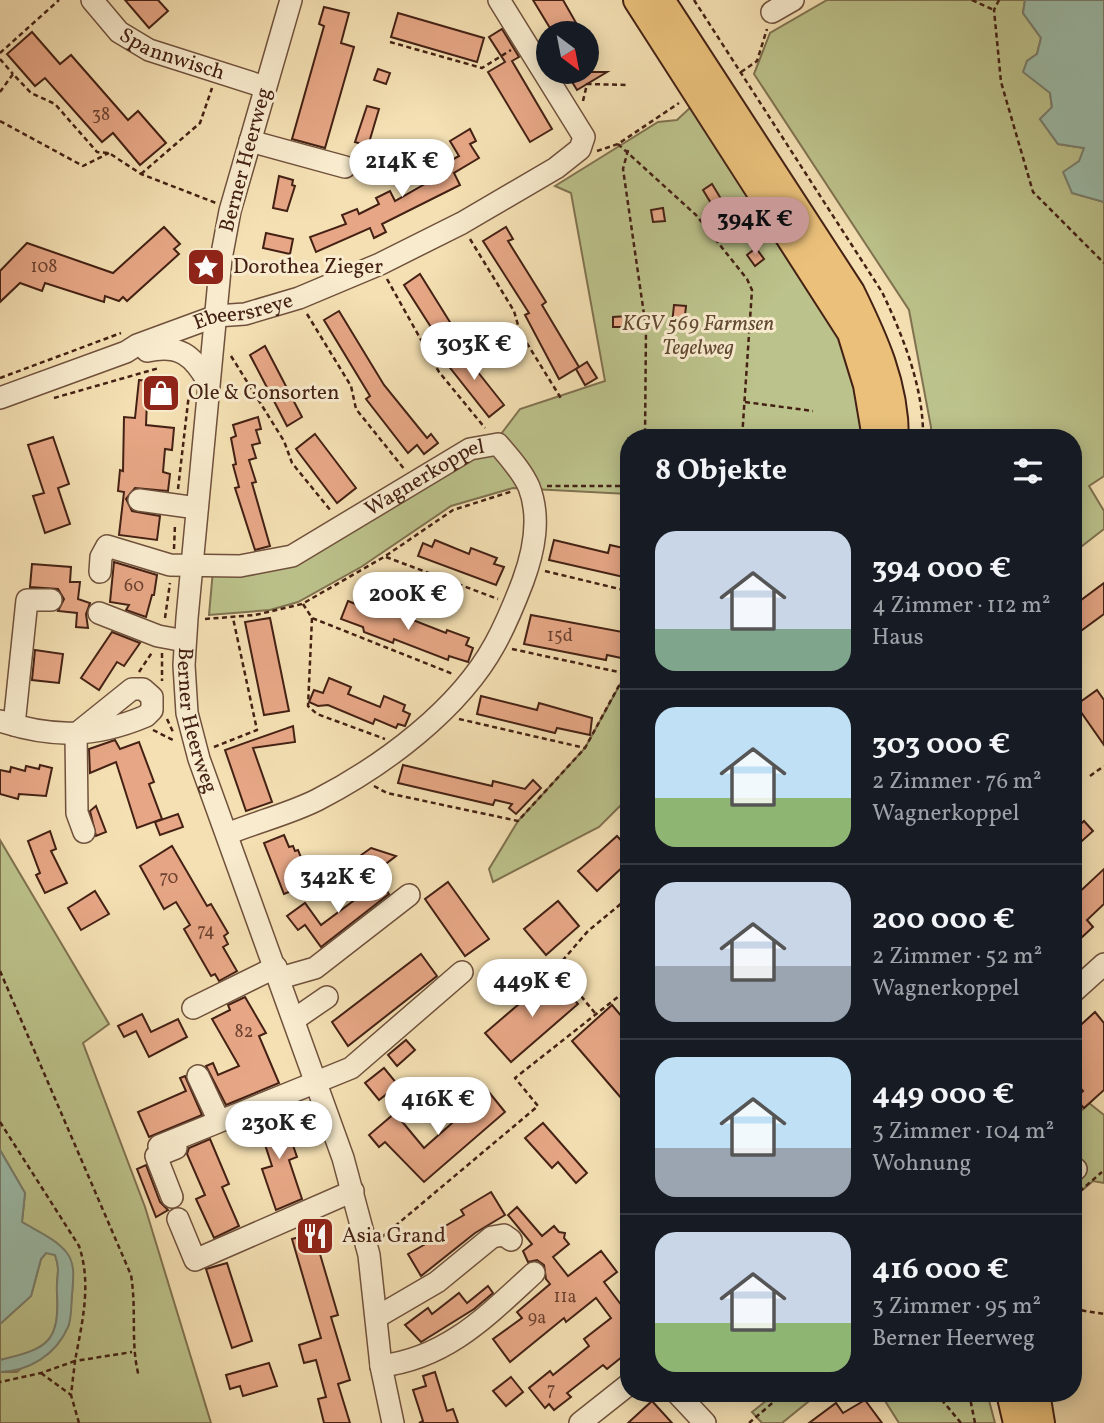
<!DOCTYPE html>
<html lang="de">
<head>
<meta charset="utf-8">
<style>
  :root { --surface:#171b24; --page:#20242c; --text:#f1f3f6; --muted:#9ea1a6; --line:#363941; --accent:#c59692 }
  body { margin:0; font-family:Vollkorn,serif; background:var(--page); color:var(--text); height:100vh; display:flex; flex-direction:column; font-size:26px; white-space:nowrap }
  * { box-sizing:border-box; margin:0 }
  p { font-size:23px; color:var(--muted) }
  .icon { flex:none; width:38px; height:38px; fill:none; stroke:currentColor; stroke-width:2; stroke-linecap:round; stroke-linejoin:round }
  .map { position:relative; flex:1; overflow:hidden }
  .sheet { position:absolute; left:620px; top:429px; width:462px; height:973px; display:flex; flex-direction:column; background:var(--surface); border-radius:28px; box-shadow:0 4px 18px #0003 }
  .sheet>* { flex:none }
  .needle { width:46px; rotate:148deg }
  .buttons { position:absolute; left:536px; top:21px; display:grid; gap:14px }
  .buttons a { display:grid; place-items:center; width:63px; height:63px; border-radius:50%; background:var(--surface); box-shadow:0 4px 18px #0003; font-size:35px }
  .price { position:absolute; translate:-50% -60px; padding:0 16px; border-radius:24px; background:#fff; color:#222; font-size:23px; line-height:46px; filter:drop-shadow(0 2px 4px #0008) }
  .price::after { content:''; position:absolute; left:50%; top:42px; width:21px; height:16px; margin-left:-10px; background:inherit; clip-path:polygon(0 0,100% 0,50% 100%) }
  .price.on { background:var(--accent); color:#111 }
  ul { padding:0; list-style:none }
  li { display:flex; align-items:center; gap:21px; height:175px; padding:0 35px }
  li+li { border-top:2px solid var(--line) }
  li span { display:grid; place-items:center; flex:none; width:196px; height:140px; border-radius:21px; color:#555 }
  li>.icon { margin-inline-start:auto }
  span .icon { width:84px; height:84px; fill:#fffc; stroke-width:1 }
  li b { font-size:30px }
  h2 { display:flex; justify-content:space-between; align-items:center; height:84px; padding:0 35px; font-size:30px }
  .map>svg:first-child { display:block }
  .green { fill:#bcc28b; stroke:#807250; stroke-width:2 }
  .water { fill:#9cbdab; stroke:#797f6f; stroke-width:2 }
  .building { fill:#e7a786; stroke:#442114; stroke-width:2 }
  .lines { fill:none; stroke-linecap:round; stroke-linejoin:round }
  .minor-casing { stroke:#70513c; stroke-width:24 }
  .major-casing { stroke:#442114; stroke-width:30 }
  .path { stroke:#442114; stroke-width:2.5; stroke-dasharray:5 3.5; stroke-linecap:butt }
  .minor { stroke:#f8ebce; stroke-width:21 }
  .major { stroke:#eac07a; stroke-width:26 }
  .labels { text-anchor:middle; dominant-baseline:central; stroke-width:6; stroke-linejoin:round; paint-order:stroke }
  .number-label { font-size:18px; fill:#6d4230 }
  .street-label { font-size:21px; fill:#442114; stroke:#f8ebce }
  .poi-label { font-size:21px; fill:#442114; stroke:#f8ebce; text-anchor:start }
  .park-label { font-size:21px; font-style:italic; fill:#624932; stroke:#f8ebce }
</style>
</head>
<body>
<div class="map">
<svg width="1104" height="1423" viewBox="0 0 1104 1423">
  <rect width="100%" height="100%" fill="#f4e0b3"/>
  <filter id="stains"><feTurbulence type="fractalNoise" baseFrequency=".00286" numOctaves="4"/><feColorMatrix values="0 0 0 0 .2 0 0 0 0 .09 0 0 0 0 .02 0 0 0 .5 -.17"/></filter>
  <radialGradient id="worn" r=".72"><stop offset=".6" stop-color="#630" stop-opacity="0"/><stop offset="1" stop-color="#630" stop-opacity=".3"/></radialGradient>
  <g class="green">
    <path d="M827 0H1025L1023 13 1041 38 1037 54 1027 61 1050 93 1052 108 1040 119 1058 144 1084 148 1072 193 1104 202V476L1089 486 1104 511V529L1073 553V438L931 437V427L909 310 754 74 770 33Z"/>
    <path d="M694 104 847 348 866 437 628 438V494L513 488 451 506 361 567 298 602 270 610 209 615 214 559 234 563 307 541 498 438 520 409 605 381 571 193 555 186 658 122 677 120Z"/>
    <path d="M628 670V798L599 827 493 882 489 869 518 821 585 748Z"/>
    <path d="M0 840 109 1024 83 1043 145 1207 211 1423H0V1372H17L69 1325C75 1261 81 1256 22 1222L25 1193 0 1150Z"/>
    <path d="M1089 1103 1104 1115V1183L1093 1181 1073 1198V1119Z"/>
    <path d="M47 1252 55 1255C61 1272 56 1275 57 1292 60 1343 47 1349 0 1360V1324L31 1296 41 1259Z"/>
    <path d="M776 1393H819L782 1423H762L752 1412Z"/>
    <path d="M880 1393H987L995 1423H899Z"/>
  </g>
  <g class="water">
    <path d="M1025 0H1104V202L1072 193 1063 172 1079 161 1084 148 1058 144 1040 119 1052 107 1050 93 1023 72 1027 61 1037 54 1041 38 1023 13Z"/>
    <path d="M0 1150 25 1193 22 1222C37 1231 56 1239 67 1253 76 1265 73 1280 72 1295 71 1304 72 1318 68 1327 56 1355 29 1371 0 1372V1360C47 1349 60 1343 57 1292 56 1275 61 1272 55 1255L46 1253 41 1259 31 1296 0 1324Z"/>
  </g>
  <g class="building">
    <path d="M125 0H158L168 11 149 28Z"/>
    <path d="M533 0H563L579 28 570 33H553Z"/>
    <path d="M324 7 349 13 341 43 354 47 325 148 292 139 324 26 319 24Z"/>
    <path d="M398 13 484 38 477 62 391 37Z"/>
    <path d="M502 29 519 57 512 61 552 129 530 142 488 72 505 62 489 37Z"/>
    <path d="M32 32 60 64 71 55 128 120 138 111 166 143 140 165 113 133 102 142 45 78 35 86 7 54Z"/>
    <path d="M378 69 390 73 386 84 374 80Z"/>
    <path d="M566 72H607L577 90Z"/>
    <path d="M367 106 379 109 368 146 355 142Z"/>
    <path d="M470 129 476 141 470 144 479 158 454 173 460 185 382 224 386 232 374 238 370 228 316 252 310 237 346 224 342 215 357 209 359 214 379 204 376 198 390 191 395 201 437 177 433 170 459 156 450 141Z"/>
    <path d="M279 176 293 180 292 185 295 186 287 211 273 208Z"/>
    <path d="M712 184 729 212 720 218 703 190Z"/>
    <path d="M663 208 665 221 653 222 651 210Z"/>
    <path d="M164 227 180 244 174 249 179 254 127 301 123 297 119 301 105 296 104 302 45 283 42 291 20 283 0 302V271L27 243 113 273Z"/>
    <path d="M506 227 513 239 508 241 546 302 542 305 579 367 559 379 525 315 529 313 483 241Z"/>
    <path d="M266 233 293 239 290 254 263 248Z"/>
    <path d="M756 248 764 259 755 266 747 255Z"/>
    <path d="M420 274 453 327 441 335H436L404 285Z"/>
    <path d="M674 305 686 306 684 325 672 324Z"/>
    <path d="M339 311 384 385 427 438 431 434 438 443 424 454 417 445 408 453 366 399 370 396 324 320Z"/>
    <path d="M627 316 628 327H613V317Z"/>
    <path d="M265 346 302 417 287 426 250 355Z"/>
    <path d="M458 347 504 405 489 417 443 359Z"/>
    <path d="M587 362 597 378 585 385 576 369Z"/>
    <path d="M139 380 170 383 168 404 147 402 146 425 174 428 172 450 165 449 163 472 170 474 168 491 135 488 126 499 132 511 160 516 157 540 119 535 124 492 118 491 120 470 123 471 124 417 135 418Z"/>
    <path d="M258 417 261 429 256 430 260 443 252 445 256 458 249 460 256 482 252 483 270 546 255 550 235 488 239 487 233 465 236 464 231 438 236 436 233 425Z"/>
    <path d="M315 434 356 488 337 503 296 449Z"/>
    <path d="M53 437 69 484 58 488 70 524 45 533 33 496 44 493 28 445Z"/>
    <path d="M435 540 469 554 471 548 497 558 494 564 504 567 496 585 418 556 423 543 432 547Z"/>
    <path d="M554 540 608 553 610 545 628 549V578L549 560Z"/>
    <path d="M114 562 157 575 154 595H152L146 617 126 610 129 605 110 602Z"/>
    <path d="M32 564 71 567 70 582H80L78 599 90 603 86 614 88 628 76 627 77 613 58 611 64 599 58 589 30 587Z"/>
    <path d="M1104 583V614L1078 633 1073 626V606Z"/>
    <path d="M348 601 370 610 372 604 446 633 447 630 469 638 466 645 473 648 468 662 449 656 448 660 394 639 393 643 364 632 363 627 341 619Z"/>
    <path d="M531 615 628 633 626 659 607 655 606 660 524 644Z"/>
    <path d="M270 618 289 711 264 715 245 622Z"/>
    <path d="M112 632 140 643 124 666 117 662 99 690 81 678Z"/>
    <path d="M35 650 63 654 59 683 32 680Z"/>
    <path d="M329 678 351 687 348 694 380 707 384 696 405 705 403 711 410 714 405 726 398 724 396 728 375 719 373 724 328 705 318 706 309 702 314 690 323 693Z"/>
    <path d="M1097 690 1104 700V745L1076 705Z"/>
    <path d="M481 696 537 710 539 703 592 718 590 735 557 728 555 733 477 714Z"/>
    <path d="M293 726 295 742 253 748 272 802 246 811 225 750Z"/>
    <path d="M115 740 120 749 139 742 154 782 149 784 162 819 137 828 116 762 90 773 89 749Z"/>
    <path d="M40 765 52 768 46 796 19 794 18 799 0 794V770L10 772 11 767 25 771 26 766 39 769Z"/>
    <path d="M403 765 492 786 493 781 525 789 533 780 541 788 516 814 509 808 512 804 495 800 493 805 398 783Z"/>
    <path d="M96 806 106 832 96 836 90 811Z"/>
    <path d="M178 814 183 827 160 835 155 822Z"/>
    <path d="M1084 821 1093 831 1073 849V831Z"/>
    <path d="M50 831 56 849 51 851 67 883 45 893 36 875 40 873 28 841Z"/>
    <path d="M284 835 289 847 293 846 295 851 298 850 311 883 284 894 264 843Z"/>
    <path d="M617 836 628 848V862L597 891 578 871Z"/>
    <path d="M172 846 207 906 211 904 228 933 224 936 228 944 223 947 237 971 219 981 215 974 211 976 184 929 190 925 176 902 164 909 140 866Z"/>
    <path d="M371 848 396 856 375 872 327 891 325 888 348 871 346 866Z"/>
    <path d="M1104 869V904L1087 920 1093 927 1080 939 1073 930V898Z"/>
    <path d="M380 881 389 894 321 947 305 925 298 930 287 916 305 903 321 925Z"/>
    <path d="M448 882 489 939 465 956 425 899Z"/>
    <path d="M95 891 109 914 81 930 68 908Z"/>
    <path d="M558 901 579 926 546 955 524 929Z"/>
    <path d="M421 954 437 976 348 1046 332 1022Z"/>
    <path d="M553 975 578 1004 511 1062 485 1033Z"/>
    <path d="M245 997 266 1033 259 1036 279 1083 226 1105 206 1066 213 1063 218 1075 239 1066 212 1019 230 1010 228 1005Z"/>
    <path d="M612 1005 628 1024V1106L572 1041Z"/>
    <path d="M1095 1012 1104 1023V1090L1084 1108 1075 1099 1083 1091 1073 1080V1032Z"/>
    <path d="M142 1014 151 1032 178 1019 187 1037 149 1057 136 1031 124 1037 118 1026Z"/>
    <path d="M406 1040 415 1050 397 1066 388 1055Z"/>
    <path d="M384 1068 398 1085 379 1100 365 1083Z"/>
    <path d="M185 1076 202 1115 149 1137 138 1112 186 1091 180 1078Z"/>
    <path d="M488 1091 505 1112 424 1182 385 1142 379 1147 369 1135 395 1113 424 1148Z"/>
    <path d="M281 1111 297 1157 289 1160 302 1199 276 1210 262 1169 272 1166 257 1120Z"/>
    <path d="M543 1123 587 1173 576 1183 558 1162 552 1168 525 1138Z"/>
    <path d="M210 1139 229 1184 222 1187 239 1226 214 1238 196 1199 205 1195 187 1154 189 1148Z"/>
    <path d="M146 1165 160 1202 168 1210 156 1217 137 1169Z"/>
    <path d="M491 1192 505 1215 475 1233 421 1276 408 1254 438 1237 435 1232 464 1215 461 1210Z"/>
    <path d="M517 1207 542 1236 554 1226 559 1232 565 1233 564 1238 569 1244 553 1257 568 1276 601 1251 617 1272 604 1282 628 1314V1352L607 1369 603 1365 567 1393 571 1397 554 1410 549 1404 545 1408 529 1388 550 1371 553 1375 589 1346 584 1339 611 1318 596 1298 566 1322 564 1318 510 1362 493 1339 522 1318 517 1312 550 1284 546 1279 544 1265 537 1260 528 1262 523 1251 532 1244 508 1215Z"/>
    <path d="M321 1224 326 1241 317 1244 338 1315 331 1317 350 1380 338 1384 350 1423H324L318 1399 326 1397 316 1360 304 1363 299 1345 321 1338 292 1239 311 1234 309 1228Z"/>
    <path d="M227 1263 252 1341 232 1348 206 1269Z"/>
    <path d="M488 1286 493 1293 474 1309 421 1342 405 1325 428 1308 432 1314 459 1293 467 1303Z"/>
    <path d="M269 1363 277 1386 243 1396 240 1386 230 1389 226 1375Z"/>
    <path d="M435 1372 447 1411 453 1409 458 1423H419L423 1421 413 1390 426 1386 423 1376Z"/>
    <path d="M511 1377 523 1392 506 1406 493 1391Z"/>
    <path d="M865 1400 882 1423H809L836 1403 843 1413Z"/>
    <path d="M652 1401 672 1423H628Z"/>
  </g>
  <g class="lines">
    <defs>
      <g id="minor">
        <path id="s1" d="M92 0 119 32 149 50 265 87"/>
        <path id="s2" d="M291 0 230 211 221 259 187 618 184 665 187 713 199 759 343 1158 369 1255 381 1366 393 1423"/>
        <path d="M772 12 793 0"/>
        <path d="M250 141 345 167"/>
        <path d="M147 351C179 344 193 355 208 382"/>
        <path id="s3" d="M0 398 126 352 137 345 216 316 245 314 299 298 380 264 462 223 556 168 580 149 584 137 499 0"/>
        <path d="M139 500 197 508"/>
        <path id="s4" d="M100 572 101 557 107 546 170 565 240 566 292 556 470 449 498 444C509 457 522 471 529 487 541 518 534 551 523 581 515 602 506 624 495 644 459 710 383 766 317 800 289 814 256 822 227 834"/>
        <path d="M99 613 158 636 185 641"/>
        <path d="M0 721C52 738 94 738 146 716L152 710V697L143 689H132L76 734"/>
        <path d="M14 725 27 600H51"/>
        <path d="M76 734 77 813 84 832"/>
        <path d="M280 978 315 968 409 895"/>
        <path d="M1073 992 1104 964"/>
        <path d="M193 1008 276 967"/>
        <path d="M295 1019 327 997"/>
        <path d="M198 1076 219 1121"/>
        <path d="M159 1146 351 1068 462 972"/>
        <path d="M1073 1171 1076 1169"/>
        <path d="M172 1197 156 1156 176 1148"/>
        <path d="M178 1219 195 1260 353 1191"/>
        <path d="M377 1317 437 1282 492 1237 504 1235 511 1240"/>
        <path d="M381 1366C447 1358 487 1316 534 1273"/>
        <path d="M677 1393 705 1423"/>
        <path d="M580 1423 628 1385"/>
      </g>
      <g id="major">
        <path d="M637 0 851 333 867 385 876 438"/>
        <path d="M661 0 851 292C874 339 895 384 895 438"/>
        <path d="M1010 1393 1017 1423"/>
        <path d="M1036 1393 1041 1423"/>
      </g>
    </defs>
    <use href="#minor" class="minor-casing"/>
    <use href="#major" class="major-casing"/>
    <g class="path">
      <path d="M694 0 882 292C903 336 924 388 923 438"/>
      <path d="M972 0 994 10"/>
      <path d="M999 0 994 10 1001 82 1033 192 1104 263"/>
      <path d="M390 42 482 68 511 50"/>
      <path d="M0 53 59 0"/>
      <path d="M0 59 13 74"/>
      <path d="M741 72 757 61 767 29"/>
      <path d="M0 92 13 74 31 93 55 104 97 152 109 153 141 174 216 203"/>
      <path d="M583 101 587 84 629 85"/>
      <path d="M0 121 83 166 109 153"/>
      <path d="M618 144 696 215 747 279 752 290 742 438"/>
      <path d="M628 150 623 169 646 328 645 438"/>
      <path d="M597 151 618 144 679 103"/>
      <path d="M141 174 200 123 212 88"/>
      <path d="M470 239 514 311 520 332 562 400"/>
      <path d="M387 279 439 372 485 428"/>
      <path d="M307 314 351 386 356 409 405 470"/>
      <path d="M231 356 284 441 292 463 331 511"/>
      <path d="M0 378 121 333"/>
      <path d="M54 398 159 368"/>
      <path d="M745 402 813 411"/>
      <path d="M547 486H628"/>
      <path d="M178 489 190 385"/>
      <path d="M174 549 175 524"/>
      <path d="M386 557 498 599"/>
      <path d="M545 571 628 591"/>
      <path d="M303 604 312 618 453 674"/>
      <path d="M165 618 170 583"/>
      <path d="M312 618 308 706 317 714 385 739"/>
      <path d="M205 619 255 615 302 604 384 557 453 510 513 491"/>
      <path d="M512 649 628 674"/>
      <path d="M162 653V681"/>
      <path d="M139 672 153 651"/>
      <path d="M167 719 173 732"/>
      <path d="M459 719 585 748"/>
      <path d="M153 730 175 741"/>
      <path d="M214 747 257 730 233 618"/>
      <path d="M1090 776 1104 766"/>
      <path d="M374 786 387 793 518 821 585 748 628 669"/>
      <path d="M0 971 131 1275C137 1312 130 1343 139 1377"/>
      <path d="M595 1013 557 967 588 931 628 898"/>
      <path d="M0 1122 79 1246C92 1284 82 1323 75 1361L41 1373 0 1382"/>
      <path d="M1073 1197 1102 1172"/>
      <path d="M382 1237 538 1106 515 1078 628 989"/>
      <path d="M1073 1309 1104 1314"/>
      <path d="M41 1373 71 1395"/>
      <path d="M936 1393 961 1423"/>
      <path d="M969 1393 975 1423"/>
      <path d="M79 1423 71 1395 75 1361 132 1352"/>
      <path d="M749 1423 784 1393"/>
    </g>
    <use href="#minor" class="minor"/>
    <use href="#major" class="major"/>
  </g>
  <defs>
    <symbol id="sight-square" viewBox="-11 -11 22 22"><rect x="-9" y="-9" width="18" height="18" rx="4" fill="#8f2418" stroke="#f8ebce"/><path d="M0-6L1.8-2.2L6-1.7L2.9 1.2L3.7 5.4L0 3.3L-3.7 5.4L-2.9 1.2L-6-1.7L-1.8-2.2Z" fill="#fff"/></symbol>
    <symbol id="shop-square" viewBox="-11 -11 22 22"><rect x="-9" y="-9" width="18" height="18" rx="4" fill="#8f2418" stroke="#f8ebce"/><path d="M-5-2.5h2.3a2.7 3.5 0 0 1 5.4 0H5L5.5 6h-11ZM-1.5-2.5h3a1.5 2.3 0 0 0-3 0Z" fill="#fff"/></symbol>
    <symbol id="restaurant-square" viewBox="-11 -11 22 22"><rect x="-9" y="-9" width="18" height="18" rx="4" fill="#8f2418" stroke="#f8ebce"/><path d="M-5-6h1v4h1v-4h1v4h1v-4h1v5L-1.5 .5V6h-2V.5L-5-1ZM5-6V6H3V1.5H1.5Q1.5-4 5-6Z" fill="#fff"/></symbol>
  </defs>
  <g fill-rule="evenodd">
    <use href="#sight-square" x="184" y="245" width="44" height="44"/>
    <use href="#shop-square" x="139" y="371" width="44" height="44"/>
    <use href="#restaurant-square" x="293" y="1214" width="44" height="44"/>
  </g>
  <g class="labels">
    <g class="number-label">
      <text x="101" y="115">38</text>
      <text x="44" y="267">108</text>
      <text x="134" y="586">60</text>
      <text x="560" y="636">15d</text>
      <text x="169" y="878">70</text>
      <text x="206" y="931">74</text>
      <text x="244" y="1032">82</text>
      <text x="565" y="1297">11a</text>
      <text x="537" y="1318">9a</text>
      <text x="551" y="1390">7</text>
    </g>
    <g class="street-label">
      <text stroke="none"><textPath href="#s1" startOffset="100">Spannwisch</textPath></text>
      <text transform="translate(246 160) rotate(-75)">Berner Heerweg</text>
      <text stroke="none"><textPath href="#s3" startOffset="259">Ebeersreye</textPath></text>
      <text stroke="none"><textPath href="#s4" startOffset="371">Wagnerkoppel</textPath></text>
      <text stroke="none"><textPath href="#s2" startOffset="733">Berner Heerweg</textPath></text>
    </g>
    <g class="poi-label">
      <text x="233" y="267">Dorothea Zieger</text>
      <text x="188" y="393">Ole &amp; Consorten</text>
      <text x="342" y="1236">Asia Grand</text>
    </g>
    <g class="park-label">
      <text x="698" y="324">KGV 569 Farmsen<tspan x="698" dy="24">Tegelweg</tspan></text>
    </g>
  </g>
  <rect width="100%" height="100%" filter="url(#stains)"/>
  <rect width="100%" height="100%" fill="url(#worn)"/>
</svg>
<div class="buttons">
<a><svg class="needle" viewBox="-14 -14 28 28"><path d="M0-13l5 13h-10z" fill="#e53935"/><path d="M0 13l5-13h-10z" fill="#9ea1a6"/></svg></a>
</div>
<b class="price" style="left:402px;top:199px">214K €</b>
<b class="price on" style="left:755px;top:257px">394K €</b>
<b class="price" style="left:474px;top:382px">303K €</b>
<b class="price" style="left:408px;top:632px">200K €</b>
<b class="price" style="left:338px;top:915px">342K €</b>
<b class="price" style="left:532px;top:1019px">449K €</b>
<b class="price" style="left:438px;top:1137px">416K €</b>
<b class="price" style="left:279px;top:1161px">230K €</b>
<section class="sheet">
<h2>8 Objekte<svg class="icon" aria-label="filters" viewBox="0 0 24 24"><path d="M4 7h16M4 17h16"/><circle cx="9" cy="7" r="2"/><circle cx="15" cy="17" r="2"/></svg></h2>
<ul>
<li><span style="background:linear-gradient(#c9d6e8 70%,#7fa58c 0)"><svg class="icon" aria-label="home" viewBox="0 0 24 24"><path d="M3 11l9-7 9 7M6 9v11h12V9"/></svg></span><div><b>394 000 €</b><p>4 Zimmer · 112 m²</p><p>Haus</p></div></li>
<li><span style="background:linear-gradient(#bfe0f5 65%,#8fb573 0)"><svg class="icon" aria-label="home" viewBox="0 0 24 24"><path d="M3 11l9-7 9 7M6 9v11h12V9"/></svg></span><div><b>303 000 €</b><p>2 Zimmer · 76 m²</p><p>Wagnerkoppel</p></div></li>
<li><span style="background:linear-gradient(#c9d6e8 60%,#9aa5b1 0)"><svg class="icon" aria-label="home" viewBox="0 0 24 24"><path d="M3 11l9-7 9 7M6 9v11h12V9"/></svg></span><div><b>200 000 €</b><p>2 Zimmer · 52 m²</p><p>Wagnerkoppel</p></div></li>
<li><span style="background:linear-gradient(#bfe0f5 65%,#9aa5b1 0)"><svg class="icon" aria-label="home" viewBox="0 0 24 24"><path d="M3 11l9-7 9 7M6 9v11h12V9"/></svg></span><div><b>449 000 €</b><p>3 Zimmer · 104 m²</p><p>Wohnung</p></div></li>
<li><span style="background:linear-gradient(#c9d6e8 65%,#8fb573 0)"><svg class="icon" aria-label="home" viewBox="0 0 24 24"><path d="M3 11l9-7 9 7M6 9v11h12V9"/></svg></span><div><b>416 000 €</b><p>3 Zimmer · 95 m²</p><p>Berner Heerweg</p></div></li>
</ul>
</section>
</div>
</body>
</html>
